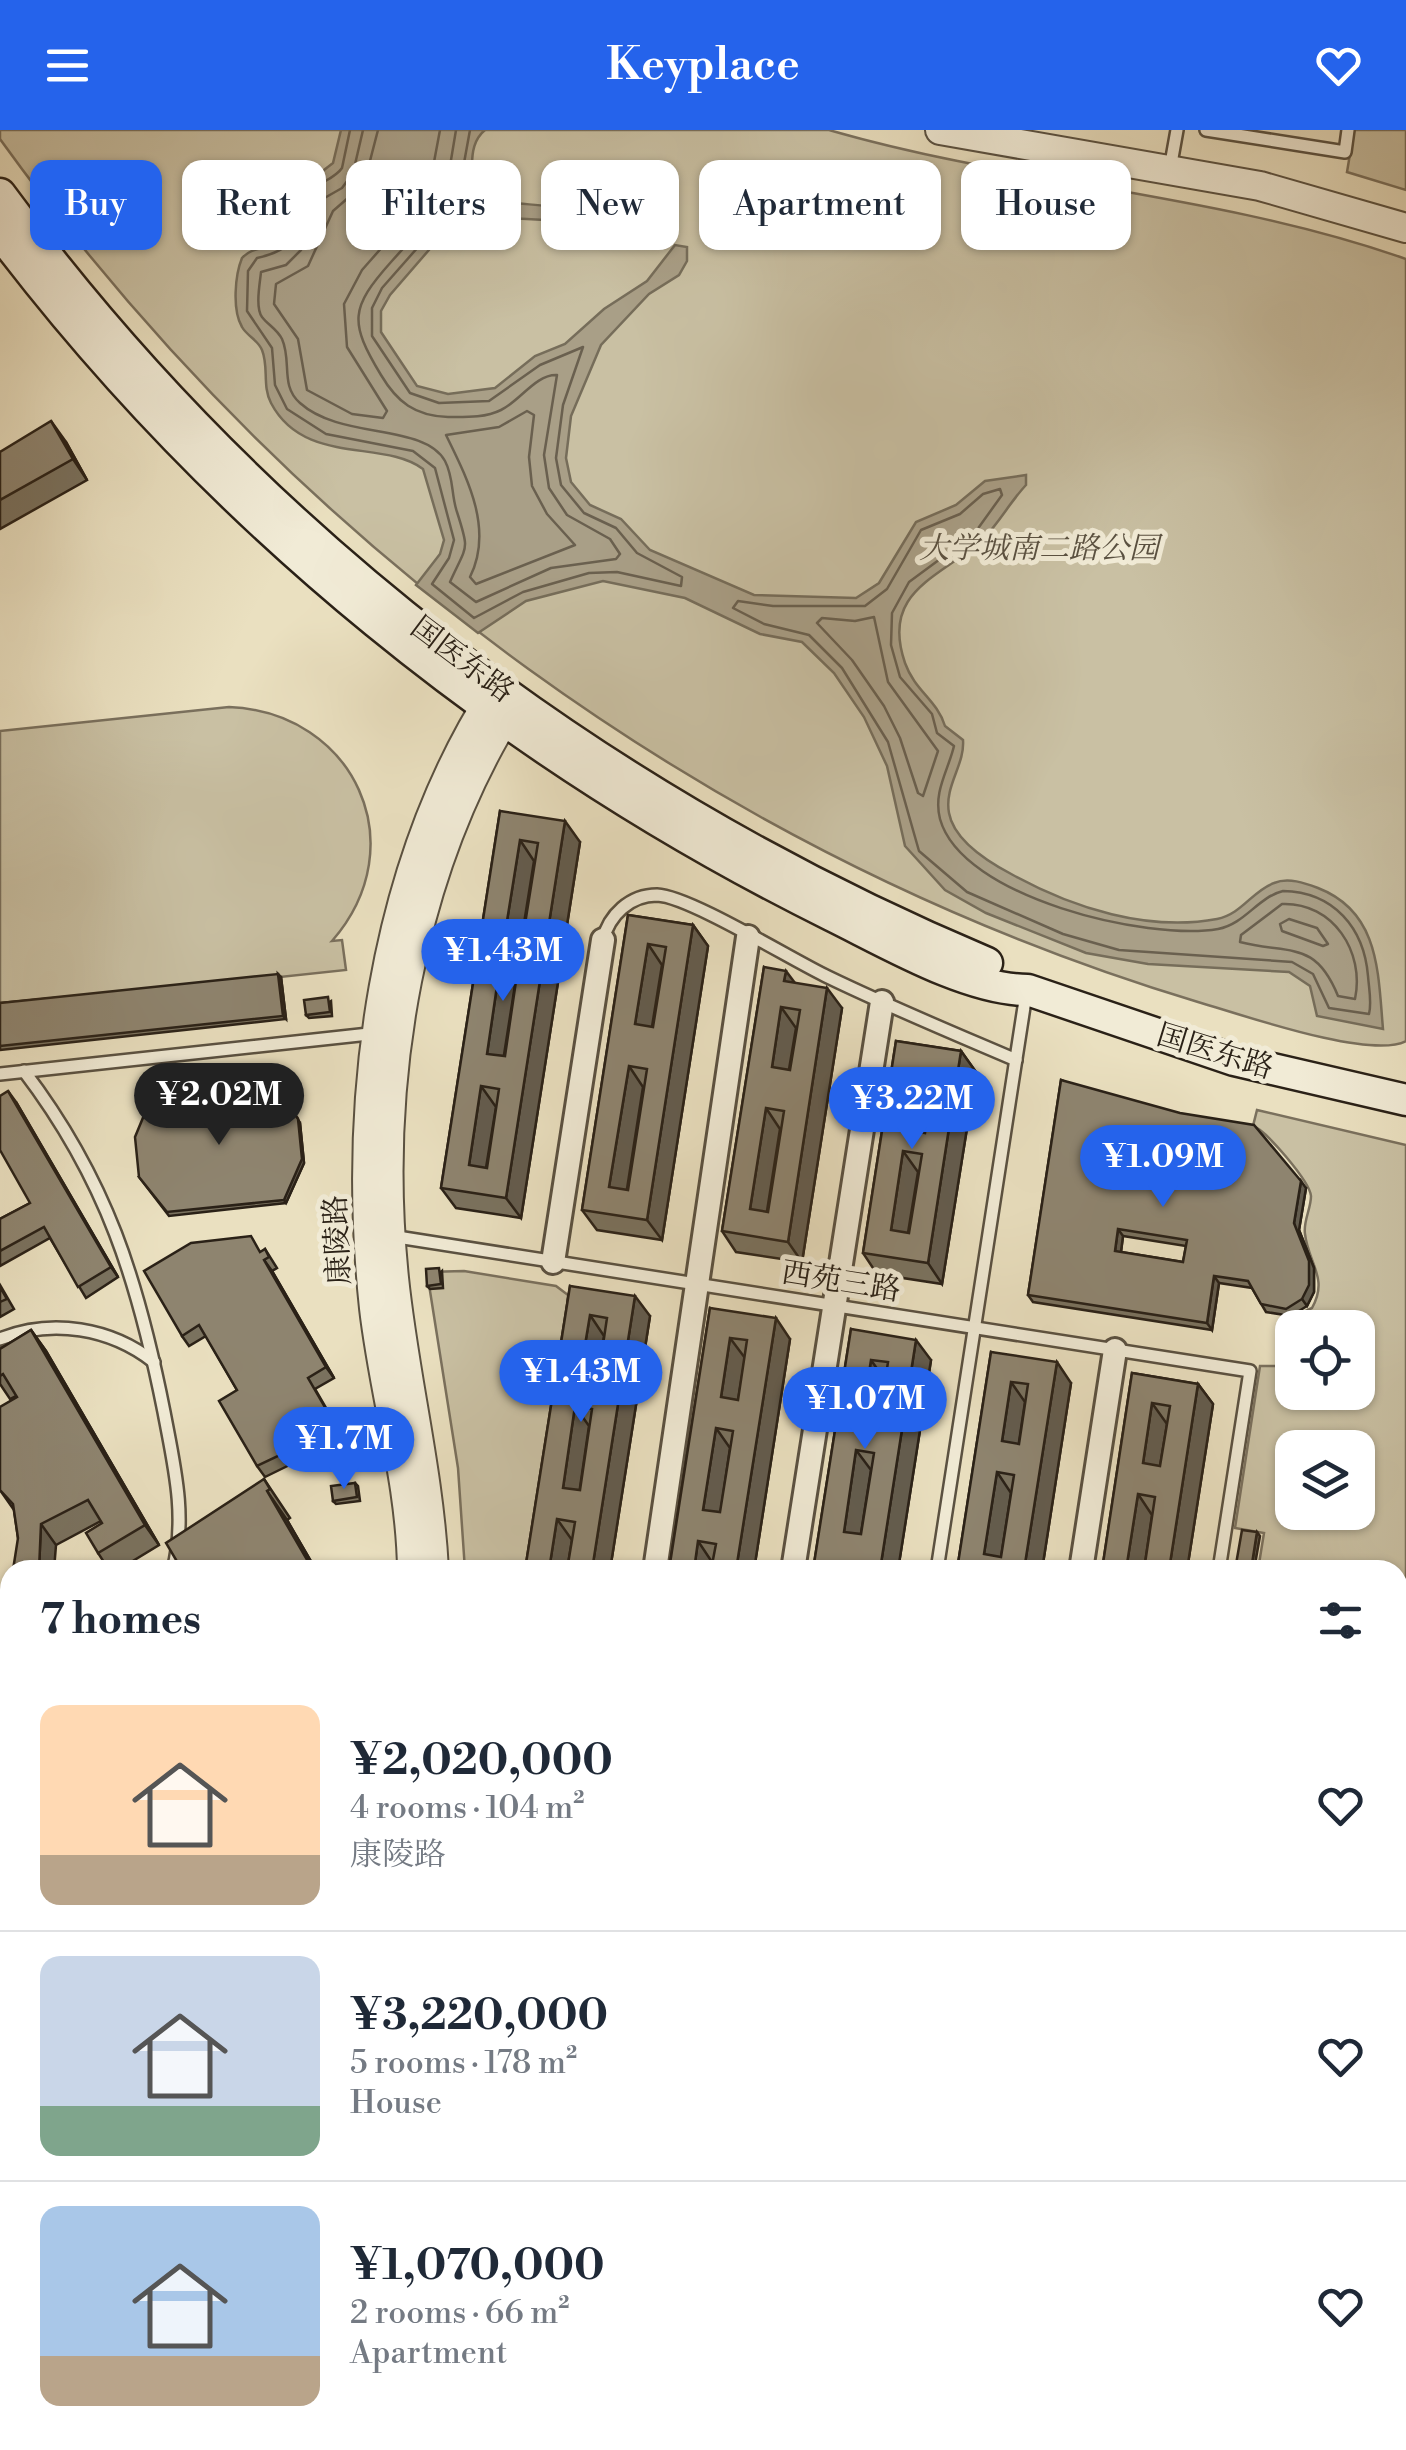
<!DOCTYPE html>
<html lang="en">
<head>
<meta charset="utf-8">
<style>
  :root { --surface:#fff; --page:#f6f6f7; --text:#1f2937; --muted:#747a83; --line:#e0e1e3; --accent:#2563eb }
  body { margin:0; font-family:"Libre Bodoni","Noto Serif SC",serif; background:var(--page); color:var(--text); height:100vh; display:flex; flex-direction:column; font-size:38px; white-space:nowrap }
  * { box-sizing:border-box; margin:0 }
  p { font-size:32px; color:var(--muted) }
  .icon { flex:none; width:55px; height:55px; fill:none; stroke:currentColor; stroke-width:2; stroke-linecap:round; stroke-linejoin:round }
  .map { position:relative; flex:1; overflow:hidden }
  .side { position:absolute; left:0px; top:1430px; width:1408px; height:890px; display:flex; flex-direction:column; background:var(--surface); border-radius:30px 30px 0 0; box-shadow:0 2px 8px #0004 }
  .side>* { flex:none }
  .banner { position:absolute; left:30px; top:30px; width:1348px; height:90px; display:flex; gap:20px }
  .fabs { position:absolute; left:1275px; top:1180px; display:grid; gap:20px }
  .fabs a { display:grid; place-items:center; width:100px; height:100px; border-radius:20px; background:var(--surface); box-shadow:0 2px 8px #0004; font-size:50px }
  .price { position:absolute; translate:-50% -85px; padding:0 22px; border-radius:35px; background:var(--accent); color:#fff; font-size:32px; line-height:65px; filter:drop-shadow(0 2px 5px #0008) }
  .price::after { content:''; position:absolute; left:50%; top:60px; width:30px; height:22px; margin-left:-15px; background:inherit; clip-path:polygon(0 0,100% 0,50% 100%) }
  .price.current { background:#222; color:#fff }
  ul { padding:0; list-style:none }
  li { display:flex; align-items:center; gap:30px; height:250px; padding:0 40px }
  li+li { border-top:2px solid var(--line) }
  li span { display:grid; place-items:center; flex:none; width:280px; height:200px; border-radius:20px; color:#555 }
  li>.icon { margin-inline-start:auto }
  span .icon { width:120px; height:120px; fill:#fffc; stroke-width:1 }
  li b { font-size:42px }
  h2 { display:flex; justify-content:space-between; align-items:center; height:120px; padding:0 40px; font-size:42px }
  .chip { padding:0 35px; border-radius:20px; background:var(--surface); box-shadow:0 2px 8px #0004; font-size:35px; line-height:90px }
  .chip.current { background:var(--accent); color:#fff }
  header { display:flex; justify-content:space-between; align-items:center; height:130px; padding:0 40px; background:var(--accent); color:#fff; font-size:45px; font-weight:600 }
  .map>svg:first-child { display:block }
  .green { fill:#c9c0a3; stroke:#7a705d; stroke-width:2.5; fill-rule:evenodd }
  .water { fill:#a99f87; stroke:#766d5a; stroke-width:2.5 }
  .lines { fill:none; stroke-linecap:round; stroke-linejoin:round }
  .shore { stroke:#6a604f; stroke-width:2.5 }
  .service-casing { stroke:#5a5141; stroke-width:16 }
  .minor-casing { stroke:#5a5141; stroke-width:28 }
  .tertiary-casing { stroke:#5a5141; stroke-width:32 }
  .secondary-casing { stroke:#2a2117; stroke-width:35 }
  .service { stroke:#f1ebd6; stroke-width:11 }
  .minor { stroke:#f1ebd6; stroke-width:22 }
  .tertiary { stroke:#f1ebd6; stroke-width:28 }
  .secondary { stroke:#f1ebd6; stroke-width:30 }
  .wall { fill:#7a725f; stroke:#2a2117; stroke-width:2.5; fill-rule:evenodd }
  .shaded-wall { fill:#635c4e; stroke:#2a2117; stroke-width:2.5 }
  .building { fill:#8e846f; stroke:#2a2117; stroke-width:2.5; fill-rule:evenodd }
  .labels { text-anchor:middle; dominant-baseline:central; stroke-width:10; stroke-linejoin:round; paint-order:stroke }
  .park-label { font-size:30px; font-style:italic; fill:#5a5141; stroke:#f1ebd6 }
  .street-label { font-size:30px; fill:#2a2117; stroke:#f1ebd6 }
</style>
</head>
<body>
<header><svg class="icon" aria-label="menu" viewBox="0 0 24 24"><path d="M4 6h16M4 12h16M4 18h16"/></svg>Keyplace<svg class="icon" aria-label="heart" viewBox="0 0 24 24"><path d="M12 20l-8-8c-3-5 5-10 8-4 3-6 11-1 8 4z"/></svg></header>
<div class="map">
<svg width="1406" height="2320" viewBox="0 0 1406 2320">
  <rect width="100%" height="100%" fill="#eae0c0"/>
  <filter id="stains"><feTurbulence type="fractalNoise" baseFrequency=".002" numOctaves="4"/><feColorMatrix values="0 0 0 0 .2 0 0 0 0 .09 0 0 0 0 .02 0 0 0 .5 -.17"/></filter>
  <radialGradient id="worn" r=".72"><stop offset=".6" stop-color="#630" stop-opacity="0"/><stop offset="1" stop-color="#630" stop-opacity=".3"/></radialGradient>
  <g class="green">
    <path d="M0 0H829C1019 55 1218 63 1406 129V911C1370 930 1240 884 1198 872 715 726 294 417 0 9Z"/>
    <path d="M1354 0H1406V60L1347 42Z"/>
    <path d="M229 577C354 582 416 715 332 811L342 810 346 840 0 877V601Z"/>
    <path d="M1257 980 1406 1015V1651L1398 1646V1440H1258L1264 1403 1235 1398 1260 1236H1280L1287 1190 1312 1178C1329 1148 1308 1133 1305 1104 1303 1091 1311 1079 1311 1066 1310 1052 1266 1000 1253 996ZM1292 1198H1358V1262H1292ZM1292 1318H1358V1382H1292Z"/>
    <path d="M464 1141 556 1156 568 1165 543 1440H465L458 1338 427 1142Z"/>
    <path d="M1398 1963 1406 1964V2274L1398 2278Z"/>
    <path d="M0 2109 10 2119V2175L0 2184Z"/>
    <path d="M1063 2310H1329L1307 2320H1061Z"/>
  </g>
  <g class="water">
    <path d="M341 0H485C474 9 472 22 472 36 471 85 535 68 562 80L545 90 486 87 463 92 441 106 390 165 381 181V202L417 256 448 264 495 258 535 226 565 214 604 179 647 151 675 115 687 117V131L679 145 649 164 601 215 571 286 566 328 571 352 590 375 621 389 650 420 754 465 856 468 879 453 916 392 956 375 985 351 1026 345V355C1010 372 999 393 983 409 941 448 880 460 905 533 915 561 937 570 945 596L963 610C965 635 944 656 949 683 954 711 990 733 1013 745 1073 778 1148 802 1217 789 1242 784 1252 761 1274 753 1288 747 1305 753 1318 758 1380 782 1378 843 1383 899L1317 886 1310 856 1289 842 1148 834 1086 823 986 783 945 760 905 716 887 636 864 587 834 543 802 512 760 504 685 468 603 451 526 471 478 503 416 455 440 424 444 410 423 339C383 309 304 336 271 273 262 256 269 237 262 220 258 210 247 206 242 197 232 180 235 145 242 128 254 115 271 120 283 108L302 57 333 33Z"/>
    <path d="M1406 2274V2320H1307L1329 2310H1398V2278Z"/>
  </g>
  <g class="lines">
    <g class="shore">
      <path d="M350 0 342 38C334 50 317 52 310 63 288 98 307 117 257 128L248 141 247 181 272 218 275 255 287 279 326 304 413 321 435 338 454 410 449 428 432 454 474 488 523 462 589 443 617 442 681 456 682 447 637 423 616 398 584 383 561 355 556 328 563 275 583 217 540 235 489 271 439 273 410 263 372 206V178L382 158 434 99 479 76 462 44 470 0"/>
      <path d="M363 0 353 43 342 58 321 70 301 120 286 135 261 142C260 153 255 177 262 187 268 195 277 199 282 209 292 231 280 256 300 273 341 310 424 293 445 331 454 348 451 365 457 382 470 422 467 414 450 452L476 472 551 438 616 429 620 424 610 409 567 385 549 358 544 325 557 245C536 244 520 271 501 280 485 288 465 287 448 287 415 286 397 272 381 245 349 192 350 178 391 132 413 108 428 88 456 69L449 42 456 0"/>
      <path d="M378 0 364 54 333 81 308 136 276 154 274 174 298 209 307 260 352 284 383 288 387 281 347 217 344 174 362 140 414 81 436 63 434 32 440 0"/>
      <path d="M527 281 534 285 529 327 532 356 547 384 575 415 476 454 470 447C494 399 467 348 446 305L499 297Z"/>
      <path d="M1000 359 1002 365 974 404 909 452 892 483 891 515 900 547 932 584 937 603 954 616C948 641 933 662 940 689 962 768 1148 811 1218 799 1245 794 1258 767 1283 761 1334 762 1364 798 1368 846 1369 859 1372 873 1369 884L1329 878 1313 844 1292 832 1119 820 1063 804 967 762 919 721 888 612 842 538 809 505 764 494 733 478 738 471 773 476H865L887 459 921 400 960 384 983 364Z"/>
      <path d="M874 487 888 552 938 621 923 666 918 663 900 608 884 576 852 530 817 493 822 488 855 491Z"/>
      <path d="M1282 774C1333 772 1365 822 1355 869L1338 866C1315 809 1289 825 1240 812L1241 805Z"/>
      <path d="M1289 789 1317 798 1328 814 1323 816 1282 801 1280 794Z"/>
    </g>
    <defs>
      <g id="service">
        <path d="M1206 0 1345 22 1348 0"/>
        <path d="M1170 39 1177 0"/>
        <path d="M603 810C609 785 630 765 657 765 689 766 792 830 828 847 890 877 953 903 1016 930"/>
        <path d="M24 941C107 1050 138 1151 164 1282 174 1335 187 1387 173 1440"/>
        <path d="M0 944 378 903"/>
        <path d="M391 1106 1250 1241 1219 1440"/>
        <path d="M0 1209C52 1188 111 1198 154 1232"/>
        <path d="M937 1440 1026 864"/>
        <path d="M0 1646 10 1641"/>
        <path d="M1398 1660 1406 1666"/>
        <path d="M1406 1852 1402 1902 1406 1945"/>
        <path d="M527 2310 545 2320"/>
        <path d="M799 2320 800 2310"/>
      </g>
      <g id="minor">
        <path d="M553 1132 603 810"/>
        <path d="M655 1440 748 807"/>
        <path d="M793 1440 882 872"/>
        <path d="M1081 1440 1115 1220"/>
        <path d="M655 2320 656 2310"/>
      </g>
      <g id="tertiary">
        <path d="M940 0 1260 56 1406 98"/>
        <path d="M412 1440C411 1351 384 1266 374 1178 352 971 381 737 496 559"/>
        <path d="M434 1440C429 1341 404 1246 394 1148 374 953 409 739 515 572"/>
        <path d="M0 2258 10 2245"/>
        <path d="M0 2294 10 2280"/>
      </g>
      <g id="secondary">
        <path d="M0 64C251 406 597 669 987 833"/>
        <path d="M0 103C218 391 507 625 831 785 886 812 967 860 1028 860L1234 930 1406 970"/>
        <path d="M0 1976 10 1989"/>
        <path d="M0 2010 10 2023"/>
        <path d="M266 2310 278 2320"/>
        <path d="M296 2310 308 2320"/>
      </g>
    </defs>
    <use href="#service" class="service-casing"/>
    <use href="#minor" class="minor-casing"/>
    <use href="#tertiary" class="tertiary-casing"/>
    <use href="#secondary" class="secondary-casing"/>
    <use href="#service" class="service"/>
    <use href="#minor" class="minor"/>
    <use href="#tertiary" class="tertiary"/>
    <use href="#secondary" class="secondary"/>
  </g>
  <g class="wall">
    <path d="M66 312 87 350 0 399V322Z"/>
    <path d="M500 681 580 712 521 1088 456 1078 441 1058ZM534 731H535L525 794H524ZM517 842H518L505 926H504Z"/>
    <path d="M628 785 693 795 708 816 662 1110 597 1100 582 1080ZM662 835H663L653 897H652ZM643 957H644L628 1060H627Z"/>
    <path d="M764 837 842 878 802 1132 736 1122 722 1101ZM796 898H797L790 940 789 939ZM780 999H781L767 1082Z"/>
    <path d="M281 847 286 889 0 920V873Z"/>
    <path d="M331 871 332 886 309 888 306 885Z"/>
    <path d="M896 911 961 921 976 942 942 1154 877 1144 863 1123ZM931 961 925 1003H924ZM918 1042H919L909 1103H908Z"/>
    <path d="M1061 950 1306 1058 1299 1100 1314 1138V1162L1307 1176 1291 1186 1266 1182 1252 1158 1219 1153 1212 1200 1033 1172 1028 1165ZM1123 1106 1186 1116 1183 1132 1121 1122Z"/>
    <path d="M16 972 118 1147 86 1168 50 1108 0 1136V1089L30 1073Z"/>
    <path d="M300 993 304 1033 286 1073 169 1086 139 1047Z"/>
    <path d="M265 1119 277 1138 272 1141 334 1248 315 1259 340 1302 321 1313 324 1318 265 1347 257 1336 237 1260 206 1206 189 1216 182 1206Z"/>
    <path d="M442 1141 443 1158 430 1159 427 1156Z"/>
    <path d="M0 1155 14 1179 0 1187Z"/>
    <path d="M570 1156 650 1186 610 1440H525Z"/>
    <path d="M710 1178 790 1209 754 1440H669Z"/>
    <path d="M851 1199 931 1230 898 1440H813Z"/>
    <path d="M31 1200 46 1221 159 1415 118 1440H109L98 1423 102 1393 101 1391 56 1415 18 1408 14 1380 0 1360 17 1267 16 1266 10 1269 0 1254V1219Z"/>
    <path d="M991 1222 1071 1253 1042 1440H957Z"/>
    <path d="M1132 1243 1198 1254 1213 1274 1187 1440H1102Z"/>
    <path d="M264 1349 290 1388 287 1390 316 1440H182Z"/>
    <path d="M355 1353 358 1356 360 1371 336 1374 333 1371Z"/>
    <path d="M576 2310H617L615 2320H589L582 2311Z"/>
  </g>
  <g class="shaded-wall">
    <path d="M51 291 66 312 87 350 73 329Z"/>
    <path d="M565 691 580 712 521 1088 506 1068Z"/>
    <path d="M520 710 534 731 521 812 507 791Z"/>
    <path d="M693 795 708 816 662 1110 647 1090Z"/>
    <path d="M648 814 662 835 649 915 635 894Z"/>
    <path d="M502 822 517 842 501 944 487 924Z"/>
    <path d="M786 841 801 861 784 851Z"/>
    <path d="M278 844 281 847 286 889 283 886Z"/>
    <path d="M827 858 842 878 802 1132 788 1112Z"/>
    <path d="M781 877 796 898 786 957 772 937Z"/>
    <path d="M961 921 976 942 942 1154 928 1133Z"/>
    <path d="M629 936 643 957 624 1078 609 1057Z"/>
    <path d="M916 941 931 961 921 1021 907 1000Z"/>
    <path d="M481 956 496 977 483 1056 469 1035Z"/>
    <path d="M8 961 16 972 118 1147 111 1137Z"/>
    <path d="M766 978 780 999 764 1100 750 1079Z"/>
    <path d="M298 989 300 993 304 1033 286 1073 284 1070Z"/>
    <path d="M903 1021 918 1042 905 1121 891 1100Z"/>
    <path d="M1301 1051 1306 1058 1299 1100 1314 1138V1162L1307 1176 1302 1169 1294 1093Z"/>
    <path d="M1118 1099 1123 1106 1120 1129 1115 1121Z"/>
    <path d="M264 1130 272 1141 334 1248 326 1237Z"/>
    <path d="M1214 1146 1219 1153 1212 1200 1207 1193Z"/>
    <path d="M635 1166 650 1186 610 1440H592Z"/>
    <path d="M590 1185 604 1206 595 1266 580 1245Z"/>
    <path d="M776 1188 790 1209 754 1440H736Z"/>
    <path d="M31 1200 46 1221 159 1415 145 1395Z"/>
    <path d="M730 1208 745 1228 735 1288 721 1267Z"/>
    <path d="M916 1210 931 1230 898 1440H880Z"/>
    <path d="M871 1230 885 1250 876 1310 862 1289Z"/>
    <path d="M1057 1232 1071 1253 1042 1440H1024Z"/>
    <path d="M1011 1252 1025 1272 1016 1332 1002 1311Z"/>
    <path d="M1198 1254 1213 1274 1187 1440H1169Z"/>
    <path d="M1152 1273 1167 1294 1157 1354 1143 1333Z"/>
    <path d="M575 1276 589 1296 577 1378 563 1358Z"/>
    <path d="M716 1298 730 1318 718 1400 703 1380Z"/>
    <path d="M856 1320 871 1340 858 1422 844 1402Z"/>
    <path d="M997 1342 1011 1363 999 1440 984 1424Z"/>
    <path d="M267 1361 287 1390 316 1440H313Z"/>
    <path d="M1138 1364 1152 1385 1144 1440H1126Z"/>
    <path d="M557 1389 572 1410 567 1440H549Z"/>
    <path d="M41 1394 56 1415 54 1440H39Z"/>
    <path d="M1257 1402 1260 1406 1254 1440H1251Z"/>
    <path d="M698 1411 712 1432 711 1440H694Z"/>
    <path d="M602 2310H617L615 2320H609Z"/>
    <path d="M744 2310H761L760 2320H742Z"/>
    <path d="M990 2310H996L995 2320H989Z"/>
  </g>
  <g class="building">
    <path d="M51 291 73 329 0 370V322Z"/>
    <path d="M500 681 565 691 506 1068 441 1058ZM520 710 538 713 525 794 507 791ZM502 822 520 824 505 926 487 924ZM481 956 499 959 487 1038 469 1035Z"/>
    <path d="M628 785 693 795 647 1090 582 1080ZM648 814 666 817 653 897 635 894ZM629 936 647 939 628 1060 609 1057Z"/>
    <path d="M764 837 786 841 784 851 827 858 788 1112 722 1101ZM781 877 800 880 790 940 772 937ZM766 978 784 981 768 1082 750 1079Z"/>
    <path d="M278 844 283 886 0 916V873Z"/>
    <path d="M328 867 330 882 306 885 304 870Z"/>
    <path d="M896 911 961 921 928 1133 863 1123ZM916 941 934 943 925 1003 907 1000ZM903 1021 922 1024 909 1103 891 1100Z"/>
    <path d="M1061 950 1180 983 1254 995 1301 1051 1294 1093 1309 1131V1155L1302 1169 1286 1179 1261 1174 1248 1151 1214 1146 1207 1193 1028 1165ZM1118 1099 1187 1110 1183 1132 1115 1121Z"/>
    <path d="M272 953 298 989 302 1029 284 1070 167 1082 139 1047 135 1007 152 966Z"/>
    <path d="M8 961 111 1137 78 1157 44 1097 0 1121V1089L30 1073 0 1020V966Z"/>
    <path d="M251 1106 260 1122 265 1119 269 1127 264 1130 326 1237 308 1248 333 1291 314 1303 316 1308 257 1336 219 1271 237 1260 199 1195 182 1206 144 1141 191 1113Z"/>
    <path d="M439 1138 441 1154 427 1156 426 1139Z"/>
    <path d="M570 1156 635 1166 592 1440H567L575 1392 557 1389 549 1440H525ZM590 1185 607 1188 598 1248 580 1245ZM575 1276 592 1279 580 1360 563 1358Z"/>
    <path d="M0 1157 7 1169 0 1172Z"/>
    <path d="M710 1178 776 1188 736 1440H711L716 1414 698 1411 694 1440H669ZM730 1208 747 1210 738 1270 721 1267ZM716 1298 733 1301 720 1382 703 1380Z"/>
    <path d="M851 1199 916 1210 880 1440H855L856 1436 839 1433 838 1440H813ZM871 1230 888 1232 879 1292 862 1289ZM856 1320 874 1323 861 1404 844 1402Z"/>
    <path d="M31 1200 145 1395 98 1423 86 1403 102 1393 88 1370 41 1394 39 1440H13L18 1408 13 1374 0 1360V1277L17 1267 3 1244 0 1246V1219Z"/>
    <path d="M991 1222 1057 1232 1024 1440H957ZM1011 1252 1028 1254 1019 1314 1002 1311ZM997 1342 1014 1345 1001 1427 984 1424Z"/>
    <path d="M1132 1243 1198 1254 1169 1440H1144L1155 1367 1138 1364 1126 1440H1102ZM1152 1273 1170 1276 1160 1336 1143 1333Z"/>
    <path d="M264 1349 270 1359 267 1361 313 1440H182L166 1413Z"/>
    <path d="M355 1353 357 1367 333 1371 331 1356Z"/>
    <path d="M1242 1400 1257 1402 1251 1440H1235Z"/>
    <path d="M10 1770V1854L0 1836V1784L2 1783 0 1776Z"/>
    <path d="M677 2310H744L742 2320H676Z"/>
    <path d="M831 2310H990L989 2320H830Z"/>
  </g>
  <g class="labels">
    <g class="park-label">
      <text x="1039" y="419">大学城南二路公园</text>
    </g>
    <g class="street-label">
      <text transform="translate(462 530) rotate(37)">国医东路</text>
      <text transform="translate(1215 922) rotate(17)">国医东路</text>
      <text transform="translate(338 1110) rotate(-93)">康陵路</text>
      <text transform="translate(841 1152) rotate(9)">西苑三路</text>
    </g>
  </g>
  <rect width="100%" height="100%" filter="url(#stains)"/>
  <rect width="100%" height="100%" fill="url(#worn)"/>
</svg>
<div class="fabs">
<a><svg class="icon" aria-label="locate" viewBox="0 0 24 24"><circle cx="12" cy="12" r="6"/><path d="M12 2v4M12 18v4M2 12h4M18 12h4"/></svg></a>
<a><svg class="icon" aria-label="layers" viewBox="0 0 24 24"><path d="M12 4l9 5-9 5-9-5zM3 14l9 5 9-5"/></svg></a>
</div>
<b class="price" style="left:503px;top:874px">¥1.43M</b>
<b class="price current" style="left:219px;top:1018px">¥2.02M</b>
<b class="price" style="left:912px;top:1022px">¥3.22M</b>
<b class="price" style="left:1163px;top:1080px">¥1.09M</b>
<b class="price" style="left:581px;top:1295px">¥1.43M</b>
<b class="price" style="left:865px;top:1322px">¥1.07M</b>
<b class="price" style="left:344px;top:1362px">¥1.7M</b>
<div class="banner">
<a class="chip current">Buy</a>
<a class="chip">Rent</a>
<a class="chip">Filters</a>
<a class="chip">New</a>
<a class="chip">Apartment</a>
<a class="chip">House</a>
</div>
<section class="side">
<h2>7 homes<svg class="icon" aria-label="filters" viewBox="0 0 24 24"><path d="M4 7h16M4 17h16"/><circle cx="9" cy="7" r="2"/><circle cx="15" cy="17" r="2"/></svg></h2>
<ul>
<li><span style="background:linear-gradient(#ffd9b3 75%,#b9a48a 0)"><svg class="icon" aria-label="home" viewBox="0 0 24 24"><path d="M3 11l9-7 9 7M6 9v11h12V9"/></svg></span><div><b>¥2,020,000</b><p>4 rooms · 104 m²</p><p>康陵路</p></div><svg class="icon" aria-label="heart" viewBox="0 0 24 24"><path d="M12 20l-8-8c-3-5 5-10 8-4 3-6 11-1 8 4z"/></svg></li>
<li><span style="background:linear-gradient(#c9d6e8 75%,#7fa58c 0)"><svg class="icon" aria-label="home" viewBox="0 0 24 24"><path d="M3 11l9-7 9 7M6 9v11h12V9"/></svg></span><div><b>¥3,220,000</b><p>5 rooms · 178 m²</p><p>House</p></div><svg class="icon" aria-label="heart" viewBox="0 0 24 24"><path d="M12 20l-8-8c-3-5 5-10 8-4 3-6 11-1 8 4z"/></svg></li>
<li><span style="background:linear-gradient(#a9c7e8 75%,#b9a48a 0)"><svg class="icon" aria-label="home" viewBox="0 0 24 24"><path d="M3 11l9-7 9 7M6 9v11h12V9"/></svg></span><div><b>¥1,070,000</b><p>2 rooms · 66 m²</p><p>Apartment</p></div><svg class="icon" aria-label="heart" viewBox="0 0 24 24"><path d="M12 20l-8-8c-3-5 5-10 8-4 3-6 11-1 8 4z"/></svg></li>
</ul>
</section>
</div>
</body>
</html>
